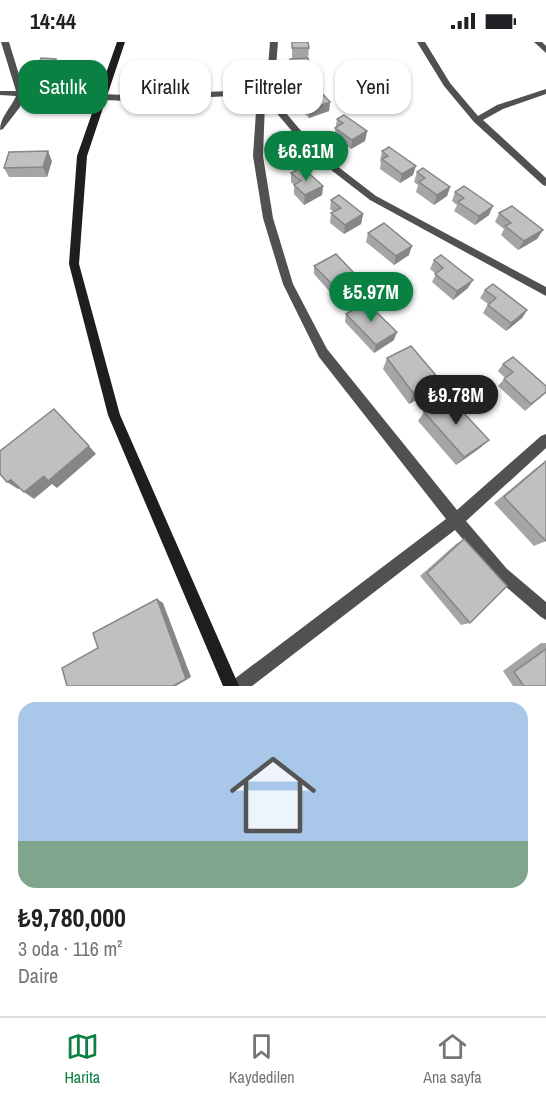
<!DOCTYPE html>
<html lang="tr">
<head>
<meta charset="utf-8">
<style>
  :root { --surface:#fff; --page:#f6f6f6; --text:#202124; --muted:#757577; --line:#e0e0e0; --accent:#0b8043 }
  body { margin:0; font-family:"Archivo Narrow",sans-serif; background:var(--page); color:var(--text); height:100vh; display:flex; flex-direction:column; font-size:22px; white-space:nowrap }
  * { box-sizing:border-box; margin:0 }
  p { font-size:20px; color:var(--muted) }
  .icon { flex:none; width:33px; height:33px; fill:none; stroke:currentColor; stroke-width:2; stroke-linecap:round; stroke-linejoin:round }
  .map { position:relative; height:644px; overflow:hidden }
  .side { display:flex; flex-direction:column; background:var(--surface); flex:1 }
  .side>* { flex:none }
  .top-card { position:absolute; left:18px; top:18px; width:510px; height:54px; display:flex; gap:12px }
  .price { position:absolute; translate:-50% -51px; padding:0 14px; border-radius:21px; background:var(--accent); color:#fff; font-size:20px; line-height:39px; filter:drop-shadow(0 2px 3px #0008) }
  .price::after { content:''; position:absolute; left:50%; top:36px; width:18px; height:14px; margin-left:-9px; background:inherit; clip-path:polygon(0 0,100% 0,50% 100%) }
  .price.active { background:#222; color:#fff }
  ul { padding:0; list-style:none }
  li { display:grid; align-content:center; gap:12px; height:318px; padding:0 18px }
  li+li { border-top:2px solid var(--line) }
  li span { display:grid; place-items:center; height:186px; border-radius:18px; color:#555 }
  li>.icon { margin-inline-start:auto }
  span .icon { width:108px; height:108px; fill:#fffc; stroke-width:1 }
  li b { font-size:26px }
  .tag { padding:0 21px; border-radius:18px; background:var(--surface); box-shadow:0 2px 4px #0004; font-size:21px; line-height:54px }
  .tag.active { background:var(--accent); color:#fff }
  .status { display:flex; justify-content:space-between; align-items:center; height:42px; padding:0 30px; background:var(--surface); direction:ltr }
  .status svg { height:16px; fill:currentColor }
  .menu { display:flex; justify-content:space-around; align-items:center; height:84px; border-top:2px solid var(--line); background:var(--surface); font-size:16px; color:var(--muted) }
  .menu a { display:grid; justify-items:center; gap:3px }
  .menu .active { color:var(--accent) }
  .map>svg:first-child { display:block }
  .lines { fill:none; stroke-linecap:round; stroke-linejoin:round }
  .street { fill:#515151; fill-rule:evenodd }
  .secondary { fill:#1e1e1e; fill-rule:evenodd }
  .wall { fill:#a5a5a5 }
  .shaded-wall { fill:#868686 }
  .building { fill:#c0c0c0; stroke:#868686; stroke-width:1.5 }
</style>
</head>
<body>
<div class="status"><b>14:44</b><svg viewBox="0 0 49 12"><path d="M0 12V9h3v3zM5 12V6h3v6zM10 12V3h3v9zM15 12V0h3v12zM26 1h20v11H26zM47 4h2v5h-2z"/></svg></div>
<div class="map">
<svg width="546" height="644" viewBox="0 0 546 644">
  <rect width="100%" height="100%" fill="#fff"/>
  <g class="lines">
    <g class="street">
      <path d="M1 0H9L24 49 126 53 258 48 268 25 270 0H278L276 25 265 53 280 64 319 110 376 154 546 245V254L370 158 313 114 274 68 265 61 263 114 273 176 293 242 327 307 457 468 541 394 546 392V406L466 479 507 527 546 560V578L541 575 497 537 455 488 252 644H231L233 638 446 477 319 315 283 242 263 176 253 114 257 55 253 53 126 59 24 54 20 65 3 87 0 88C0 75 11 66 16 54L0 53V49H16Z"/>
      <path d="M417 0H425L450 41 478 74 497 63 546 47V52L503 67 483 78 546 136V144L543 143 474 80 444 44Z"/>
      <path d="M534 0H542L546 4V11Z"/>
    </g>
    <path class="secondary" d="M117 0H125L87 114 79 222 120 373 239 644H223L108 373 69 222 77 114Z"/>
  </g>
  <g class="wall">
    <path d="M292 0 309 6 308 16 312 34V44H293L290 26V17L302 16H292Z"/>
    <path d="M56 17 58 22H60L63 32 60 40 40 39 36 29Z"/>
    <path d="M306 46 330 60 329 69 309 76 299 66V56L306 54Z"/>
    <path d="M337 77 367 89 365 99 351 107 334 95Z"/>
    <path d="M382 109 413 133 400 141 380 127 381 120 380 119Z"/>
    <path d="M52 119 47 135H9L4 126Z"/>
    <path d="M417 130 450 145 447 154 434 163 416 150 418 143 414 140Z"/>
    <path d="M291 131 323 144 322 153 304 163 294 152V143L291 140Z"/>
    <path d="M455 150 489 173 475 183 454 169 457 163 452 159Z"/>
    <path d="M331 158 363 172 361 182 344 192 330 181 331 171 334 170 330 167Z"/>
    <path d="M499 171 543 188 537 197 518 208 501 193 504 187 495 180Z"/>
    <path d="M368 191 409 213 394 223 366 200Z"/>
    <path d="M434 218 468 246 453 258 432 240 436 232 430 227Z"/>
    <path d="M314 224 353 230 348 253 338 259 314 232Z"/>
    <path d="M485 248 527 268 522 276 506 289 483 271 488 262 480 256Z"/>
    <path d="M346 272 394 298 374 311 345 280Z"/>
    <path d="M387 316 440 338 434 348 409 362 383 327Z"/>
    <path d="M503 322 546 344V351L525 369 498 344 505 336 498 329Z"/>
    <path d="M424 370 480 406 456 423 418 379Z"/>
    <path d="M546 419V499L534 504 494 461 535 427Z"/>
    <path d="M464 497 470 581 461 583 420 534 456 502Z"/>
    <path d="M541 601H546V644H513L503 629Z"/>
  </g>
  <g class="shaded-wall">
    <path d="M56 17 59 24 60 22 63 32 60 40 54 22Z"/>
    <path d="M330 60 329 69 309 76V67Z"/>
    <path d="M367 89 365 99 351 107 352 98Z"/>
    <path d="M48 109 52 119 47 135 43 125Z"/>
    <path d="M416 124 413 133 400 141 402 132Z"/>
    <path d="M323 144 322 153 304 163 305 153Z"/>
    <path d="M450 145 447 154 434 163 437 153Z"/>
    <path d="M493 164 489 173 475 183 479 174Z"/>
    <path d="M363 172 361 182 344 192 345 183Z"/>
    <path d="M543 188 537 197 518 208 524 199Z"/>
    <path d="M412 204 409 213 394 223 396 214Z"/>
    <path d="M353 230 348 253 338 259 340 250 346 234Z"/>
    <path d="M473 238 468 246 453 258 457 249Z"/>
    <path d="M527 268 522 276 506 289 511 281Z"/>
    <path d="M397 290 394 298 374 311 376 303Z"/>
    <path d="M440 338 434 348 409 362 414 352Z"/>
    <path d="M489 398 480 406 456 423 464 415Z"/>
    <path d="M89 404 96 412 57 446 52 442 34 457 24 450 44 434Z"/>
    <path d="M11 438 21 445 18 447 7 440Z"/>
    <path d="M157 557 163 561 191 635 176 644H173Z"/>
  </g>
  <g class="building">
    <path d="M292 0H308L309 6H292Z"/>
    <path d="M41 16 56 17 54 22H60L56 30 36 29Z"/>
    <path d="M308 16 312 34 294 35 290 17Z"/>
    <path d="M314 43 330 60 309 67 299 56 312 52 306 46Z"/>
    <path d="M344 73 367 89 352 98 335 86 343 81 337 77Z"/>
    <path d="M389 105 416 124 402 132 382 117 388 114 382 109Z"/>
    <path d="M48 109 43 125 4 126 9 110Z"/>
    <path d="M302 125 323 144 305 153 294 143 301 139 291 131Z"/>
    <path d="M423 126 450 145 437 153 419 140 425 136 417 130Z"/>
    <path d="M464 144 493 164 479 174 458 160 464 156 455 150Z"/>
    <path d="M339 153 363 172 345 183 331 171 341 166 331 158Z"/>
    <path d="M512 164 543 188 524 199 505 184 511 181 499 171Z"/>
    <path d="M384 181 412 204 396 214 368 191Z"/>
    <path d="M336 212 353 230 346 234 351 238 346 241 349 245 340 250 314 224Z"/>
    <path d="M441 213 473 238 457 249 435 232 443 226 434 218Z"/>
    <path d="M493 242 527 268 511 281 488 263 496 256 485 248Z"/>
    <path d="M366 260 397 290 376 303 346 272Z"/>
    <path d="M411 304 440 338 414 352 387 316Z"/>
    <path d="M513 315 546 344V350L531 362 504 337 513 330 503 322Z"/>
    <path d="M448 354 489 398 464 415 424 370Z"/>
    <path d="M54 367 89 404 48 439 44 434 24 450 11 438 7 440 0 432V409Z"/>
    <path d="M546 419V499L504 455Z"/>
    <path d="M464 497 507 544 470 581 427 531Z"/>
    <path d="M157 557 186 637 173 644H67L62 626 98 606 93 591Z"/>
    <path d="M546 607V644H524L514 630Z"/>
  </g>
</svg>
<b class="price" style="left:306px;top:140px">₺6.61M</b>
<b class="price" style="left:371px;top:281px">₺5.97M</b>
<b class="price active" style="left:456px;top:384px">₺9.78M</b>
<div class="top-card">
<a class="tag active">Satılık</a>
<a class="tag">Kiralık</a>
<a class="tag">Filtreler</a>
<a class="tag">Yeni</a>
</div>
</div>
<section class="side">
<ul>
<li><span style="background:linear-gradient(#a9c7e8 75%,#7fa58c 0)"><svg class="icon" aria-label="home" viewBox="0 0 24 24"><path d="M3 11l9-7 9 7M6 9v11h12V9"/></svg></span><div><b>₺9,780,000</b><p>3 oda · 116 m²</p><p>Daire</p></div></li>
</ul>
</section>
<nav class="menu">
<a class="active"><svg class="icon" aria-label="map" viewBox="0 0 24 24"><path d="M3 6l6-2 6 2 6-2v14l-6 2-6-2-6 2zM9 4v14M15 6v14"/></svg>Harita</a>
<a><svg class="icon" aria-label="saved" viewBox="0 0 24 24"><path d="M7 4h10v16l-5-4-5 4z"/></svg>Kaydedilen</a>
<a><svg class="icon" aria-label="home" viewBox="0 0 24 24"><path d="M3 11l9-7 9 7M6 9v11h12V9"/></svg>Ana sayfa</a>
</nav>
</body>
</html>
